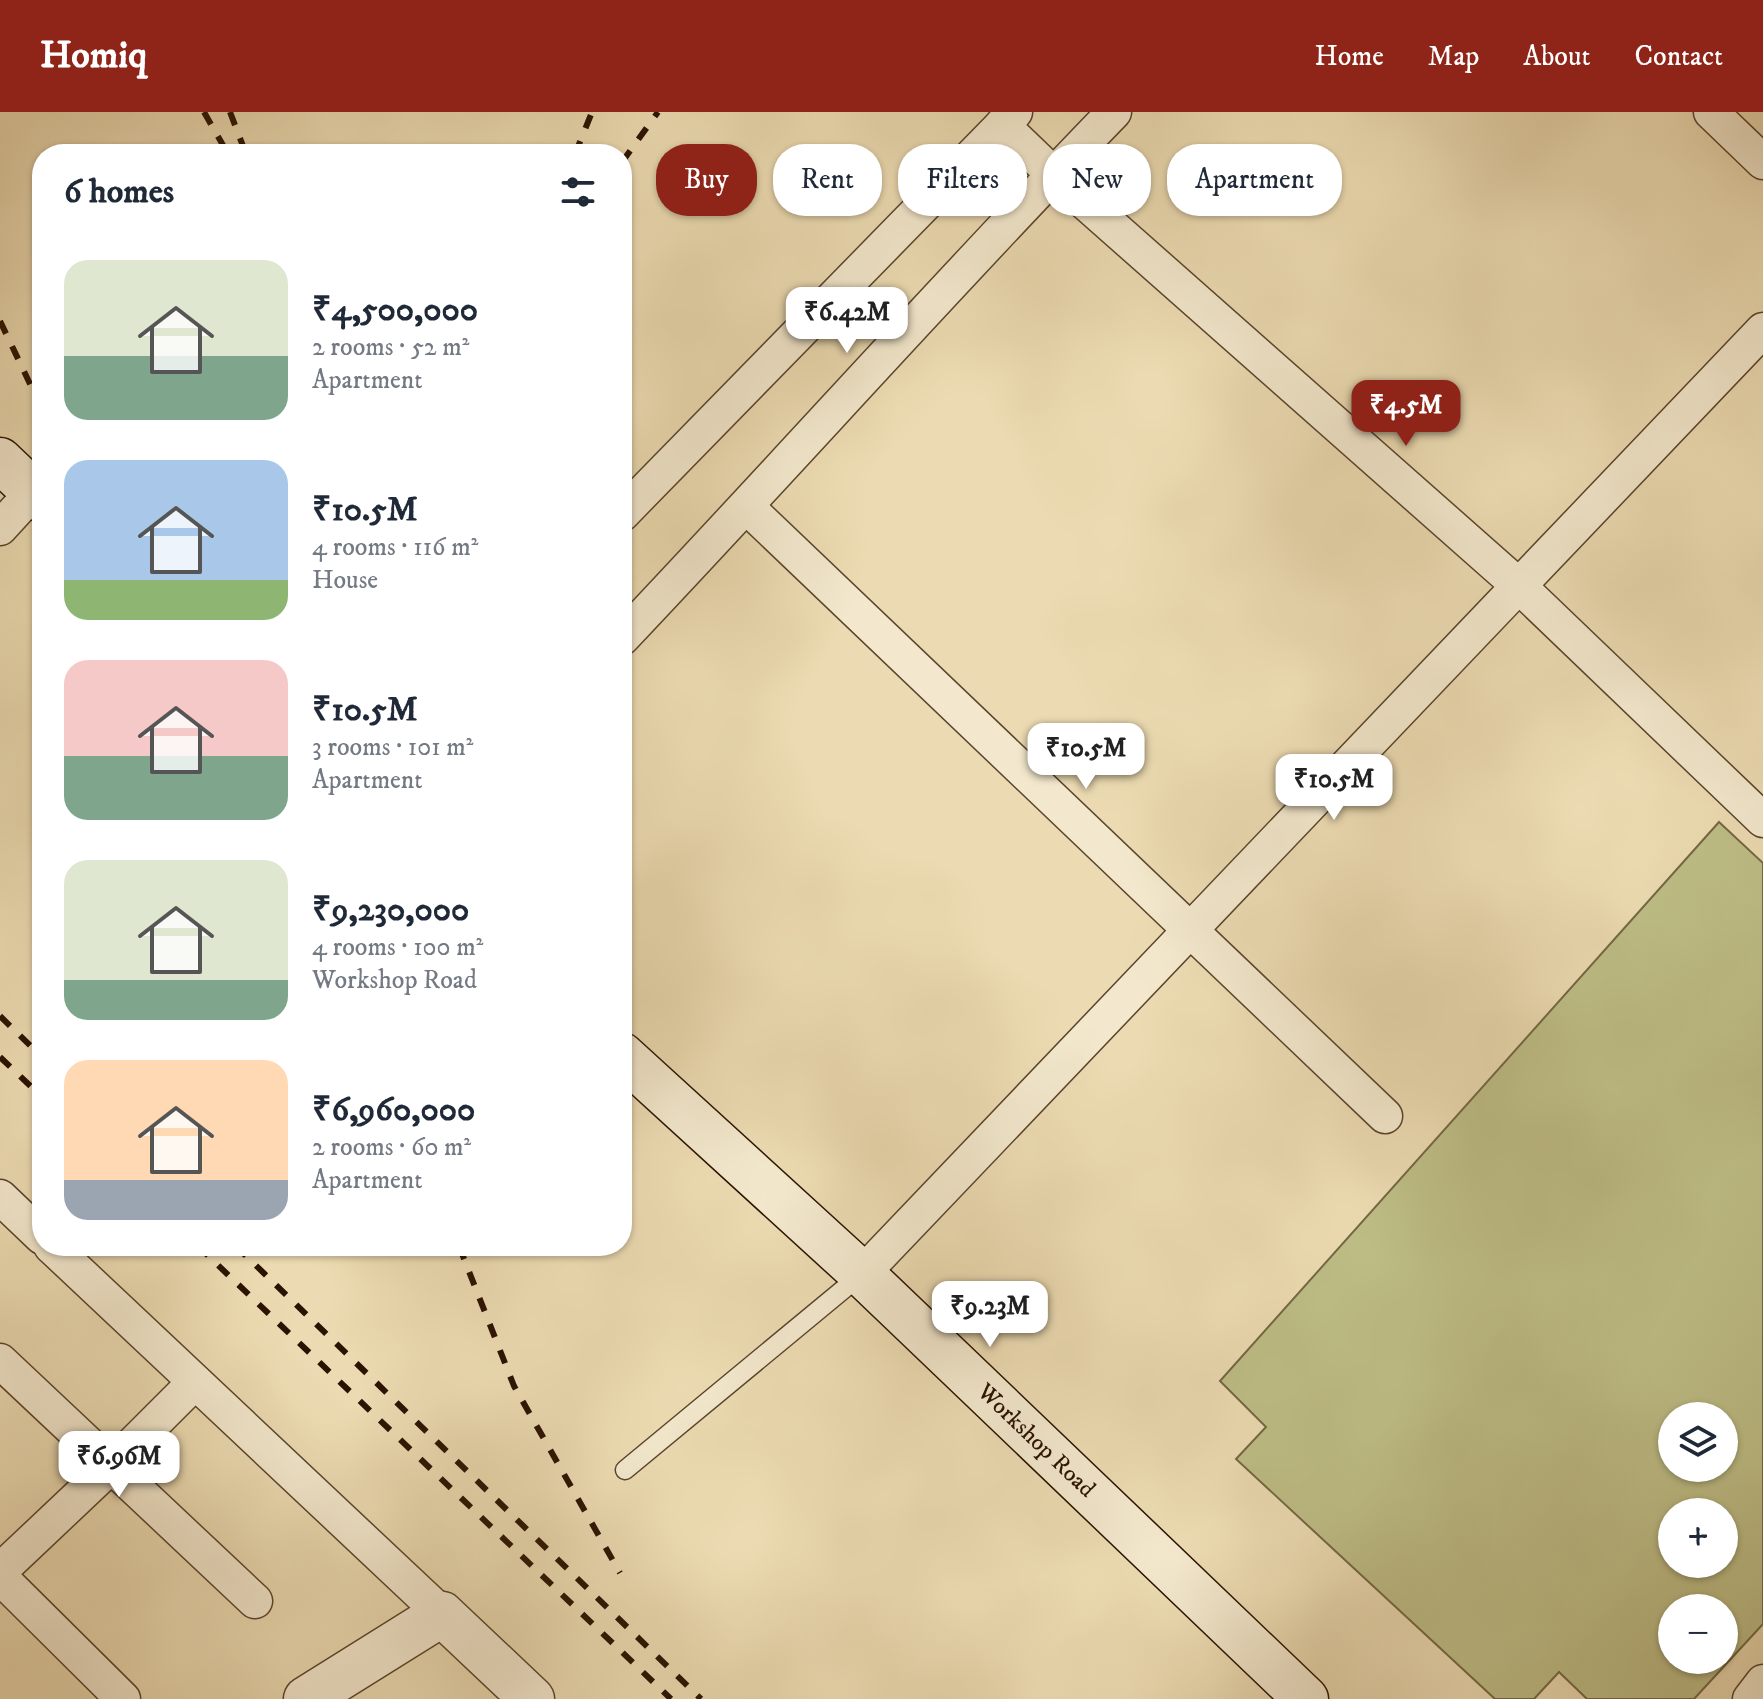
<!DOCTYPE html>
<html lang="en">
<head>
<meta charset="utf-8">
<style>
  :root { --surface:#fff; --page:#f6f6f7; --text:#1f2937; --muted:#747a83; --accent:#8f2418 }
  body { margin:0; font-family:"IM FELL DW Pica",serif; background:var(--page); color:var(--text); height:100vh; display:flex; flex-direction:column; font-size:30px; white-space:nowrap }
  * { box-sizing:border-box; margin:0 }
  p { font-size:26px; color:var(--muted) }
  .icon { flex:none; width:44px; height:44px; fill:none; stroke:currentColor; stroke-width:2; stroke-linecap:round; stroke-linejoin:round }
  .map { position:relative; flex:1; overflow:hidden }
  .details { position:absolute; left:32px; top:32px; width:600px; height:1112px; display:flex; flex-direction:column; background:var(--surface); border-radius:32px; box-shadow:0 2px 6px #0004 }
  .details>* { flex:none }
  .guide { position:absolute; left:656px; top:32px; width:760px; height:72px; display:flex; gap:16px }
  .buttons { position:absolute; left:1658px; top:1290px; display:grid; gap:16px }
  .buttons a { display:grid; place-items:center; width:80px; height:80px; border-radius:50%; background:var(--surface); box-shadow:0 2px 6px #0004; font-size:40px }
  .price { position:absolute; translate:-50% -68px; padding:0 18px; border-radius:16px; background:#fff; color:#222; font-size:26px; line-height:52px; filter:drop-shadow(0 2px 4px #0008) }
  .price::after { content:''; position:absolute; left:50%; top:48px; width:24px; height:18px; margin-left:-12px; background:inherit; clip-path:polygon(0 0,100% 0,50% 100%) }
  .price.active { background:var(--accent); color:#fff }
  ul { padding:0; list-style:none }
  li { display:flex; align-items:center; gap:24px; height:200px; padding:0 32px }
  li span { display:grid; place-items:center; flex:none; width:224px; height:160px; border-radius:24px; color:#555 }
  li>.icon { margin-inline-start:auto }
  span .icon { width:96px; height:96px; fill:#fffc; stroke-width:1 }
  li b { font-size:34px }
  h2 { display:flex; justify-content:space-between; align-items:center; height:96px; padding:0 32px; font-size:34px }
  .pill { padding:0 28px; border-radius:32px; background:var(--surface); box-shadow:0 2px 6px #0004; font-size:28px; line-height:72px }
  .pill.active { background:var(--accent); color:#fff }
  header { display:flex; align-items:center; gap:48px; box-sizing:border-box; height:112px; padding:0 40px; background:var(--accent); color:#fff }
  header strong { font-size:38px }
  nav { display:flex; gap:44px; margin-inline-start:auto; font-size:28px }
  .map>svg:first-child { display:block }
  .pitch { fill:#bebe87; stroke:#746844; stroke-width:2; fill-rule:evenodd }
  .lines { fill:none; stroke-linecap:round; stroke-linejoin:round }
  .service-casing { stroke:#5a442c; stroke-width:21 }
  .minor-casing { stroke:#5a442c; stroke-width:37 }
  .tertiary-casing { stroke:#5a442c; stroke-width:47 }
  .secondary-casing { stroke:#2a1200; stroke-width:47 }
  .service { stroke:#f3e8cd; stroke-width:18 }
  .minor { stroke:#f3e8cd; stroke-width:34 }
  .tertiary { stroke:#f3e8cd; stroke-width:44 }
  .secondary { stroke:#f3e8cd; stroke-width:44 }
  .rail { stroke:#2a1200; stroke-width:6; stroke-dasharray:14 14; stroke-linecap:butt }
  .labels { text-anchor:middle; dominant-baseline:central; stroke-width:6; stroke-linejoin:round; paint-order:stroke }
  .street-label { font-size:24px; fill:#2a1200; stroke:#f3e8cd }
</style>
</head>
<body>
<header>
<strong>Homiq</strong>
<nav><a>Home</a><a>Map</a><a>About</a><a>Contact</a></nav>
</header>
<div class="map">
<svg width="1763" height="1587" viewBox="0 0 1763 1587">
  <rect width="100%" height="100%" fill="#ecdbb2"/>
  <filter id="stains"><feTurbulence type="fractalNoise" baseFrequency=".0025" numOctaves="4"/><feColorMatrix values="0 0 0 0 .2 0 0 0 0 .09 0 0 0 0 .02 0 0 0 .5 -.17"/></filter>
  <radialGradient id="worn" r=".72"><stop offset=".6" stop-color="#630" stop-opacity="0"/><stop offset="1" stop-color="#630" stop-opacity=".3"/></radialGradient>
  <path class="pitch" d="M1719 710 1763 751V1512L1694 1587H1587L1559 1560 1534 1587H1495L1236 1347 1266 1315 1220 1269ZM1672 1304H1724V1356H1672ZM1672 1400H1724V1452H1672ZM1672 1496H1724V1548H1672Z"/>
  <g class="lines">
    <defs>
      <path id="service" d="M625 1358 862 1162"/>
      <g id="minor">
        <path d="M1711 0 1763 50"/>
        <path d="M1002 13 1053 62 1519 474 1763 708"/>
        <path d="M747 395 1385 1004"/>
        <path d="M622 402 1015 0"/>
        <path d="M0 416 33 380"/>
        <path d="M622 526C787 352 947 172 1114 0"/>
        <path d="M0 1085 42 1125"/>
        <path d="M51 1134 442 1502"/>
        <path d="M862 1162 1763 218"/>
        <path d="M0 1249 255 1489"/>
        <path d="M0 1459 111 1354 195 1270"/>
        <path d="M0 1465 123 1587"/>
        <path d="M1750 1587 1763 1570"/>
      </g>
      <path id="tertiary" d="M306 1587 442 1502 532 1587"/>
      <g id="secondary">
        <path d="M0 348 42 388"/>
        <path id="s1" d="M622 943 862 1162 1306 1587"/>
      </g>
    </defs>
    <use href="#service" class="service-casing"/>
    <use href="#minor" class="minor-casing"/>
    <use href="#tertiary" class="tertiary-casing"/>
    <use href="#secondary" class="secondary-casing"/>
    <use href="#service" class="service"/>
    <use href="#minor" class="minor"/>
    <use href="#tertiary" class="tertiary"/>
    <use href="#secondary" class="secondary"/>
    <g class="rail">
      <path d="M204 0 228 42"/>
      <path d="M230 0 246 42"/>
      <path d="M575 42 592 0"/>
      <path d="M622 50 658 0"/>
      <path d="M0 209 42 297"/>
      <path d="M0 904 42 945"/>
      <path d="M0 945 42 985"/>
      <path d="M198 1134 671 1587"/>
      <path d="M236 1134 701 1587"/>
      <path d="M459 1134 514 1274 620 1461"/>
    </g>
  </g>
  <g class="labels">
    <g class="street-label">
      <text stroke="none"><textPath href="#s1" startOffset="566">Workshop Road</textPath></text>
    </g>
  </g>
  <rect width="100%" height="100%" filter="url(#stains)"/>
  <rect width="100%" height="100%" fill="url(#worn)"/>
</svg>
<div class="buttons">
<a><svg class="icon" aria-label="layers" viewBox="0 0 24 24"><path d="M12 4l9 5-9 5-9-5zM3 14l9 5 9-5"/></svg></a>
<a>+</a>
<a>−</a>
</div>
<b class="price" style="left:847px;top:243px">₹6.42M</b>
<b class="price active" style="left:1406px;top:336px">₹4.5M</b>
<b class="price" style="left:1086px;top:679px">₹10.5M</b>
<b class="price" style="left:1334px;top:710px">₹10.5M</b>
<b class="price" style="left:990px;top:1237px">₹9.23M</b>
<b class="price" style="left:119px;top:1387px">₹6.96M</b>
<div class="guide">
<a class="pill active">Buy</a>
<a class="pill">Rent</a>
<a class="pill">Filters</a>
<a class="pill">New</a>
<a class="pill">Apartment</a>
</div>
<section class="details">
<h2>6 homes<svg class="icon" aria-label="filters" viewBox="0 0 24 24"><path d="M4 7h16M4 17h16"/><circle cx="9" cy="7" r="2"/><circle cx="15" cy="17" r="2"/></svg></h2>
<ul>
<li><span style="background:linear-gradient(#dfe7d0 60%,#7fa58c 0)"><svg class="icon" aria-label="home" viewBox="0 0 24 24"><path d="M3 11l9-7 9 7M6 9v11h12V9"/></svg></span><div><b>₹4,500,000</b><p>2 rooms · 52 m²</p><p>Apartment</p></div></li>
<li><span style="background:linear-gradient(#a9c7e8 75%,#8fb573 0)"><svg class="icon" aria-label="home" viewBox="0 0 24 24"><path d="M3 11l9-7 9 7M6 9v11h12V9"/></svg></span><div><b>₹10.5M</b><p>4 rooms · 116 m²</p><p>House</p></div></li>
<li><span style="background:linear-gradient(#f6c9c9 60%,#7fa58c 0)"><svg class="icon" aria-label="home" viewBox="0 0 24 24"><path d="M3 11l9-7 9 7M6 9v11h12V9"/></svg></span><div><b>₹10.5M</b><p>3 rooms · 101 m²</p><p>Apartment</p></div></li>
<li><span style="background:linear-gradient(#dfe7d0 75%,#7fa58c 0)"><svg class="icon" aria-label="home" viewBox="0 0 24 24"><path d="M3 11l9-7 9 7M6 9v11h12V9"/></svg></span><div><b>₹9,230,000</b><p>4 rooms · 100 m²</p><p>Workshop Road</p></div></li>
<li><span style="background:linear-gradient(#ffd9b3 75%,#9aa5b1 0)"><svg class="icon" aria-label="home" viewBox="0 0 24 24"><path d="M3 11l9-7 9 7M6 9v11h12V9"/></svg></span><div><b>₹6,960,000</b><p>2 rooms · 60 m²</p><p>Apartment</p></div></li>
</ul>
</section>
</div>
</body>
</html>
